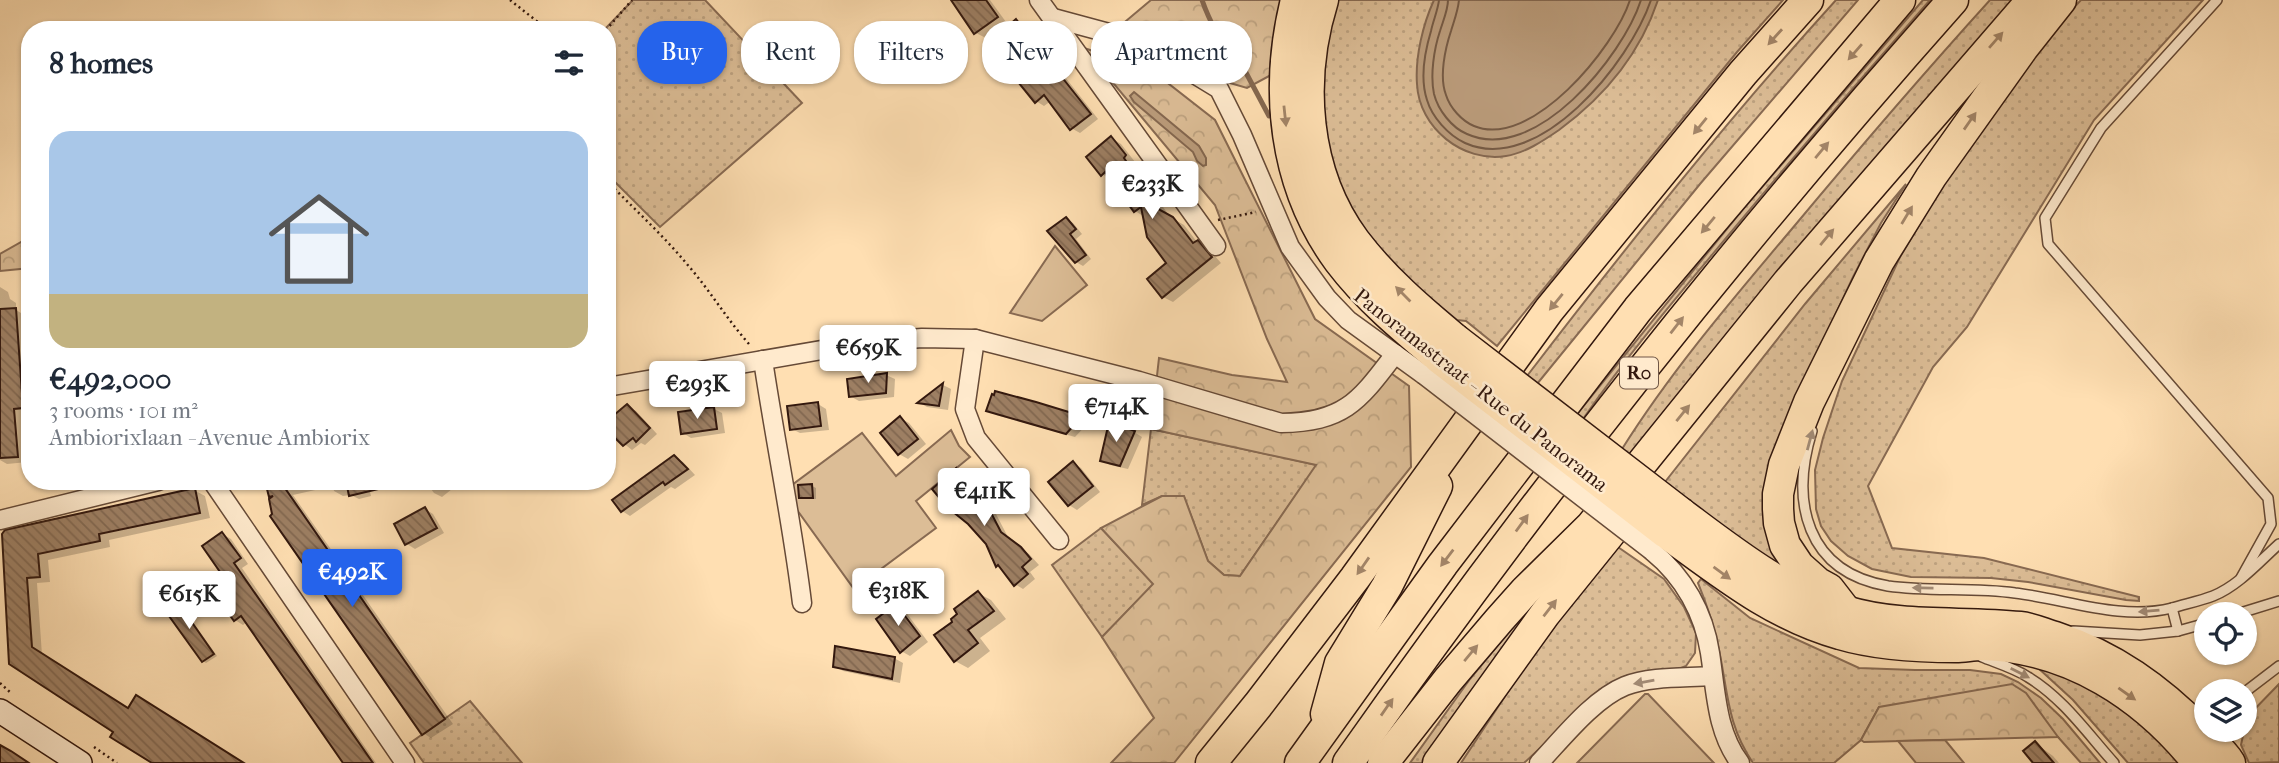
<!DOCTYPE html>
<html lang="en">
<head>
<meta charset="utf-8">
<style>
  :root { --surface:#fff; --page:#f2f2f3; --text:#1f2937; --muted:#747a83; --line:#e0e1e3; --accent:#2563eb }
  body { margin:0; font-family:"IM FELL French Canon",serif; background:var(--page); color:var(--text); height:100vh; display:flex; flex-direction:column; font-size:26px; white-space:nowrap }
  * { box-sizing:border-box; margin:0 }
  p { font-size:23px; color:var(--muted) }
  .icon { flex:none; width:38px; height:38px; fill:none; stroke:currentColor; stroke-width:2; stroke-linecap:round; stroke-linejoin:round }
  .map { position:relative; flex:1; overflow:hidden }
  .side { position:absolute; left:21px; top:21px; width:595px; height:469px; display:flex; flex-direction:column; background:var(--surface); border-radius:28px; box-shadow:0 2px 5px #0004 }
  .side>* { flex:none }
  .top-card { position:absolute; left:637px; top:21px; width:665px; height:63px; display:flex; gap:14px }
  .tools { position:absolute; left:2194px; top:602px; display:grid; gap:14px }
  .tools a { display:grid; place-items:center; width:63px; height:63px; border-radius:50%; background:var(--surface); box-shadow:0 2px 5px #0004; font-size:35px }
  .price { position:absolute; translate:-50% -60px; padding:0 16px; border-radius:7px; background:#fff; color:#222; font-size:23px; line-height:46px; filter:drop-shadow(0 2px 4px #0008) }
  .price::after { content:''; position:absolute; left:50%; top:42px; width:21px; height:16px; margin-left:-10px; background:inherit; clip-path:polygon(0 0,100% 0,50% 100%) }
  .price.on { background:var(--accent); color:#fff }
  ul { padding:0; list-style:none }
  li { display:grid; align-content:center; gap:14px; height:371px; padding:0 28px }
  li+li { border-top:2px solid var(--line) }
  li span { display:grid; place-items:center; height:217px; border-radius:21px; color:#555 }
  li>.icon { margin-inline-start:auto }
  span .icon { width:126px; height:126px; fill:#fffc; stroke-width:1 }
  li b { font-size:30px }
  h2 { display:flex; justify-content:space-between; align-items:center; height:84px; padding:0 28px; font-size:30px }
  .pill { padding:0 24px; border-radius:28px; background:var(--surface); box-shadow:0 2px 5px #0004; font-size:24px; line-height:63px }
  .pill.on { background:var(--accent); color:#fff }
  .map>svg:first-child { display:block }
  .grass { fill:url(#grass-dots); stroke:#886a52; stroke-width:2 }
  .forest { fill:url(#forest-crowns); stroke:#886a52; stroke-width:2 }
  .garden { fill:#dcbd96; stroke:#886a52; stroke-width:2 }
  .water { fill:#ba9b7a; stroke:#84674f; stroke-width:2 }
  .shadow { fill:#0003 }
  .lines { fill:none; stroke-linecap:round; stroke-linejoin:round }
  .shore { stroke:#765a44; stroke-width:2 }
  .stream { stroke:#84674f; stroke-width:5 }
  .building { fill:url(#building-back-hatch); stroke:#33180e; stroke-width:2 }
  .lane-casing { stroke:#664a37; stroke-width:12 }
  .street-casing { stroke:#664a37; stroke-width:21 }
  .secondary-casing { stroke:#33180e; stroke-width:26 }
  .highway-casing { stroke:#33180e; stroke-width:33 }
  .path { stroke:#33180e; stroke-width:2.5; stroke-dasharray:2 3.5; stroke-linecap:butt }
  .lane { stroke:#ffeacd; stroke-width:9 }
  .street { stroke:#ffeacd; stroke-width:18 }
  .secondary { stroke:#ffeacd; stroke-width:23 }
  .highway { stroke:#ffdfb2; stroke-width:30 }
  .street-bridge-casing { stroke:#664a37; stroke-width:21; stroke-linecap:butt }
  .highway-bridge-casing { stroke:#33180e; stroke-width:33; stroke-linecap:butt }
  .street-bridge { stroke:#ffeacd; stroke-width:18 }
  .highway-bridge { stroke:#ffdfb2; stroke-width:30 }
  .oneway { fill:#a38568 }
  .oneway2 { fill:#a38c77 }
  .labels { text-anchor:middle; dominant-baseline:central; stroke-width:5; stroke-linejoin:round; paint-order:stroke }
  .shield { fill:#ffeacd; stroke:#705747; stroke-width:2 }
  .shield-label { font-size:19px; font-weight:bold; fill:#33180e }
  .street-label { font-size:21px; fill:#33180e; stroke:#ffeacd }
</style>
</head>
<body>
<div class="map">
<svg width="2279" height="763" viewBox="0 0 2279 763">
  <defs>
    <pattern id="grass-dots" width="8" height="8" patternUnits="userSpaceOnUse" patternTransform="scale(1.75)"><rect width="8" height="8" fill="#dcbd96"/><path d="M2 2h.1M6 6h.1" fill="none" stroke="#bda280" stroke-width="1.8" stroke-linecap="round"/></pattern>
    <pattern id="forest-crowns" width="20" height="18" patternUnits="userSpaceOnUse" patternTransform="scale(1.75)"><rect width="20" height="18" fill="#dcbd96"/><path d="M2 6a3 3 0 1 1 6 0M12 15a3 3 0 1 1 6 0" fill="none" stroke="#bda280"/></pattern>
    <pattern id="building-back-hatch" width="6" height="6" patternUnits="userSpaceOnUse" patternTransform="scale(1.75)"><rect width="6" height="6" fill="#9d7f63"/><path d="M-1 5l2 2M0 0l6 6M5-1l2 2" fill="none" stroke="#816750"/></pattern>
  </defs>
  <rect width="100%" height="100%" fill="#ffdfb2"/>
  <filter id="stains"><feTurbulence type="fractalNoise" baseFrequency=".00286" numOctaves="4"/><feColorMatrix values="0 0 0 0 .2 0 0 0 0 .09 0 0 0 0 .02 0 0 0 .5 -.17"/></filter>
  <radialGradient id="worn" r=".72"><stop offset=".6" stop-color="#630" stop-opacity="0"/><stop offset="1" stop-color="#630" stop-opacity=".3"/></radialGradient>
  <g class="grass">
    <path d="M633 0H705L802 103 660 227 607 174V30H604Z"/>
    <path d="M1337 0H1783L1737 52 1497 346 1466 321 1457 320 1400 273 1353 215 1336 178 1324 140 1323 46Z"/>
    <path d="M1836 0H1858L1700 184 1537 384 1527 376C1626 247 1727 120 1836 0Z"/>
    <path d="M1923 0H1930C1863 76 1797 153 1732 231 1681 292 1629 353 1583 419L1577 414 1739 214Z"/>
    <path d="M1990 0H2018L1632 457 1622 449C1671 371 1732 300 1791 230 1856 152 1922 75 1990 0Z"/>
    <path d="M2081 0H2203L2094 120 1967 327 1933 367 1868 486 1892 548 1984 558 2139 597V601L2126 600 2028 582 1991 578 1911 577 1872 569 1848 556 1831 541 1821 526 1816 509 1815 470 1823 438 1842 381 1900 257 1949 175 2050 33Z"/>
    <path d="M1906 184 1881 223 1853 277 1826 335 1781 450 1801 579 1774 565 1665 482 1805 304Z"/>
    <path d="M1151 429 1317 465 1240 576 1224 575 1208 561 1184 497 1162 496 1142 505Z"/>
    <path d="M1101 528 1154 584 1102 637 1052 565Z"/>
    <path d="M1615 545 1664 579 1684 607 1696 633 1695 653 1686 666 1584 707 1524 763H1461L1523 669Z"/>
    <path d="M1701 579 1750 618 1859 668 1915 670H1970L2001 674 2018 682 2041 698 2063 719 2100 763H2081L2058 737 1879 707 1861 740 1834 763H1753C1727 725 1728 692 1719 650 1714 626 1707 605 1698 583Z"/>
    <path d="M1540 594 1547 601 1429 763H1410L1470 679Z"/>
    <path d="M2037 667 2072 676 2133 712 2185 763H2128L2073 700Z"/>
    <path d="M2279 684V762L2249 763 2241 745 2247 717Z"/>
    <path d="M470 701 522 763H424L410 743Z"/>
  </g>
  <g class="forest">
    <path d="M1151 0H1281L1271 75 1247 88 1223 81 1160 38 1120 26Z"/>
    <path d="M1084 48 1151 70 1215 120 1315 319 1409 386 1411 467 1174 763H1111L1154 718 1102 637 1153 584 1101 528 1162 496H1184L1208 561 1224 575 1240 576 1316 465 1151 429 1159 358 1232 375 1287 382 1267 339 1215 205Z"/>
    <path d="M30 237V268L0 271V254Z"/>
    <path d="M2012 684 2026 693 2058 737 1864 742 1861 740 1879 707Z"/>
  </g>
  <g class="garden">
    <path d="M1055 246 1087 285 1042 321 1010 313Z"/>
    <path d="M951 430 959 446 970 457 916 501 936 528 854 589 792 503 788 488 862 433 896 476Z"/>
    <path d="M1645 694H1648L1714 763H1577Z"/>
    <path d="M1945 740 1964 763H1916L1898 741Z"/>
  </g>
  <g class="water">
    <path d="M1434 0H1658C1640 54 1604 97 1559 130 1543 141 1525 153 1506 156 1463 163 1419 128 1417 84 1415 57 1423 24 1434 0Z"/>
    <path d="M1134 92 1199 146 1206 158V165L1203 166 1197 161 1193 152 1134 102 1130 96Z"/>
  </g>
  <g class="shadow">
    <path d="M962 0H990L1006 22 984 37 976 33Z"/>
    <path d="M1017 21 1025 26 1098 119 1080 133 1071 128 1051 101 1044 106 1036 101 1033 72Z"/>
    <path d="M1111 138 1121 144 1135 162 1133 164 1170 217 1184 225 1197 242 1208 248 1221 263 1173 302 1163 297 1168 263 1145 217 1135 211 1113 181 1102 174Z"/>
    <path d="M1066 219 1073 223 1082 234 1076 239 1091 259 1083 266 1076 262Z"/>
    <path d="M0 287 8 292 10 299 16 303V310L26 316 30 366V414H24L28 462 7 464 0 460Z"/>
    <path d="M886 375 895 379 894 397 859 401 850 396Z"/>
    <path d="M943 385 951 389 948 410 927 407 920 403Z"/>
    <path d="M996 393 1081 418 1089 422 1075 437 996 415 988 410Z"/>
    <path d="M818 404 826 409 829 430 800 433 792 429Z"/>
    <path d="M627 406 636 411 657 434 645 445 641 443 632 450 617 438 607 447V411L617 415Z"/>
    <path d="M714 409 722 413 725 433 691 438 683 433Z"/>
    <path d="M900 418 909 423 926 444 908 459 899 454 882 433Z"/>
    <path d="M1134 432 1142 437 1128 469 1110 465 1102 460Z"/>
    <path d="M674 457 683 462 695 475 675 489 671 487 630 516 622 511Z"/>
    <path d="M1073 463 1081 468 1100 492 1077 510 1069 505Z"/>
    <path d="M956 471 964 475 969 501 996 514 1009 539 1029 554 1039 565 1030 572 1035 579 1023 589 1015 584 1003 569 998 566 988 543 969 523 948 506Z"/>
    <path d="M267 481H383L369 487 371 496 359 499 351 495 343 496 334 491 333 486 293 495 453 724 431 738 423 733 274 498 270 496Z"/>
    <path d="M425 481H462L442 497 434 493Z"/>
    <path d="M812 486 816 488V499H804L800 497Z"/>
    <path d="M194 490 205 496 210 518 109 540 110 547 48 560 50 582 37 583 42 655 128 710 242 763H155L115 731 11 663 4 535Z"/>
    <path d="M425 509 433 514 444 533 415 549 407 544 396 524Z"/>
    <path d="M222 534 231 539 248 564 242 568 376 763H346L247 622 243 625 235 620 216 594 181 599 172 594 223 574Z"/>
    <path d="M978 593 991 600 1006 619 980 638 990 651 968 668 955 661 954 622Z"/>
    <path d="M177 603 181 605 217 656 206 663 203 661Z"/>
    <path d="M897 606 905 611 928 642 910 656 901 651Z"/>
    <path d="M894 658 903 663 900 683 843 671 835 666Z"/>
    <path d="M2035 743 2053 756 2059 763H2034Z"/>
  </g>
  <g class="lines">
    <g class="shore">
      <path d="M1439 0C1438 10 1433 21 1431 31 1425 51 1420 79 1427 100 1432 117 1448 135 1465 143 1539 176 1630 62 1651 0"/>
      <path d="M1448 0C1448 10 1443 21 1440 31 1434 49 1430 75 1434 94 1438 110 1452 128 1467 134 1535 165 1623 56 1641 0"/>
      <path d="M1459 0C1458 11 1454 21 1451 31 1445 49 1439 77 1446 95 1450 108 1462 121 1474 126 1531 150 1615 47 1630 0"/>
    </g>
    <path class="stream" d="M1202 0C1207 14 1221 48 1235 52L1269 116"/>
  </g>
  <g class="building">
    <path d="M951 0H986L998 17 974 34Z"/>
    <path d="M1016 19 1091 114 1070 130 1044 95 1035 103 1018 82 1031 72 998 35Z"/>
    <path d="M1111 136 1126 155 1124 158 1160 210 1173 217 1193 243 1198 240 1212 257 1162 298 1147 279 1166 263 1147 237 1141 207 1134 212 1105 172 1101 176 1086 157Z"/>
    <path d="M1066 217 1076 229 1070 234 1086 255 1075 263 1047 231Z"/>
    <path d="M16 308 23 408 14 409 18 457 0 458V309Z"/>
    <path d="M887 373 886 393 849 397 847 379Z"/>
    <path d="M943 383 939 406 917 403Z"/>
    <path d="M995 391 1036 402 1082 416 1066 434 986 411 992 394 994 395Z"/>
    <path d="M818 402 821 426 790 430 787 406Z"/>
    <path d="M627 404 650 428 636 442 633 438 623 446 607 430V407L614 415Z"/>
    <path d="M714 407 717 429 681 434 678 412Z"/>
    <path d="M900 416 918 439 898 455 880 433Z"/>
    <path d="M1109 422 1135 431 1120 466 1100 461Z"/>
    <path d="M674 455 688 469 665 485 663 482 621 512 612 500Z"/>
    <path d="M1073 461 1093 486 1068 506 1048 482Z"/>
    <path d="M956 468 962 495 988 507 1001 532 1021 547 1031 559 1022 567 1028 574 1014 586 998 565 996 567 986 544 968 524 947 507 932 489Z"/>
    <path d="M265 481H280L445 719 422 735 270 516 272 514 269 499 273 496 269 497Z"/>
    <path d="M346 481H387V487L349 496Z"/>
    <path d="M812 484 813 498H799L798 485Z"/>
    <path d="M195 488 200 513 99 534 100 541 38 554 40 577 27 578 32 647 128 708 136 695 244 763H152L110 737 113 732 9 664 2 534 5 530Z"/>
    <path d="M425 507 437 528 405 545 394 524Z"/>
    <path d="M222 532 241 558 234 563 373 763H343L241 616 234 621 211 589 171 595 169 579 220 572 202 546Z"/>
    <path d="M978 591 994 611 968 630 978 643 954 662 934 635 952 622 951 619 957 614 954 609Z"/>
    <path d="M177 601 214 654 202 662 164 609Z"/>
    <path d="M896 604 920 636 900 653 876 619Z"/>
    <path d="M835 646 895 657 892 679 833 667Z"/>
    <path d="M2035 741 2054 763H2033L2023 751Z"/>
    <path d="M0 745 11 751 29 763H0Z"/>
  </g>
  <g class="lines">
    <defs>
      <g id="lane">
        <path d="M2217 0 2101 128 2045 218 2048 244 2268 498 2271 524 2241 578"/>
        <path d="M1812 431C1790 502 1806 572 1888 586 1929 592 1973 587 2015 593 2066 599 2121 621 2172 608 2185 604 2200 601 2213 596 2238 586 2259 562 2279 544"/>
        <path d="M2172 608 2178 631"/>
        <path d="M2237 614 2279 601"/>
        <path d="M2073 631 2140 635 2178 631 2207 623"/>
        <path d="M1982 657C1997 663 2014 668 2028 677 2063 698 2087 733 2114 763"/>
        <path d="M2245 692 2279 666"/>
        <path d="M2227 746V730"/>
      </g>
      <g id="street">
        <path d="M1039 0 1216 246"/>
        <path d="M1053 18 1142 42 1219 89 1242 135 1290 247 1327 298 1348 320 1424 375"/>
        <path d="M975 339 965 409 976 438 1059 540"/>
        <path d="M763 360C775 441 792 521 802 603"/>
        <path d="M607 387 868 342 922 338 975 339 1139 381 1281 423C1345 422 1359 401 1395 354"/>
        <path d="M212 481 405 763"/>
        <path d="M0 520 158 481"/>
        <path d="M1652 551C1684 577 1704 613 1710 653 1716 691 1716 731 1740 763"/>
        <path d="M1539 763C1562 739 1593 699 1625 686 1651 676 1684 678 1712 676"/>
      </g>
      <path id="secondary" d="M0 711 80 763"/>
      <g id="highway">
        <path d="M1296 0C1274 89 1283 185 1339 261 1367 298 1403 328 1439 358"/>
        <path d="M1323 0C1298 80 1304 172 1355 241 1384 279 1419 309 1455 339"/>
        <path d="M1681 513C1732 551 1783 592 1845 611 1901 628 1962 621 2020 627 2032 628 2044 634 2055 637 2113 656 2159 689 2201 732 2211 742 2223 751 2230 763"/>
        <path d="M1666 533C1720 572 1774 616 1840 634 1877 645 1917 647 1956 647 1964 647 1973 645 1982 645 2070 647 2145 696 2198 763"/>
        <path d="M1846 611 1829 589 1818 583 1799 566 1785 545 1779 523 1778 509V494L1784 465 1809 402 1879 261 1931 177 2023 48 2061 0"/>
        <path d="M1326 714 1340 663 1387 586 1437 486"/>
        <path d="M1211 763 1258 705 1355 578 1549 310 1743 73 1808 0"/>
        <path d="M1300 763 1443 564 1638 309 1900 0"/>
        <path d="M1348 763C1535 497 1737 243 1953 0"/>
        <path d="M1383 763 1448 680 1500 619 1525 591 1591 526 1788 282 2032 0"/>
        <path d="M1438 763 1545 614 1616 526 1620 515"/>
      </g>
    </defs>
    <use href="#lane" class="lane-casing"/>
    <use href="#street" class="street-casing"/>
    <use href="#secondary" class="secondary-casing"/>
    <use href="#highway" class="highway-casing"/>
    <g class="path">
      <path d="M510 0 548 30"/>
      <path d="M606 30 632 0"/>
      <path d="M607 181C633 208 662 234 686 263 709 289 726 318 749 344"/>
      <path d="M1218 220 1256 212"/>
      <path d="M0 683 12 694"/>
      <path d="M94 747 117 763"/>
    </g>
    <use href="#lane" class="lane"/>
    <use href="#street" class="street"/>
    <use href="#secondary" class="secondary"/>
    <use href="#highway" class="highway"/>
    <defs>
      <path id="street-bridge" d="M1424 375 1652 551"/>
      <g id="highway-bridge">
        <path d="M1455 339 1681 513"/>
        <path d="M1439 358 1666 533"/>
      </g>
    </defs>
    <use href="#street-bridge" class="street-bridge-casing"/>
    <use href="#highway-bridge" class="highway-bridge-casing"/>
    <use href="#street-bridge" class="street-bridge"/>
    <use href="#highway-bridge" class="highway-bridge"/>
  </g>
  <defs><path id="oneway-solid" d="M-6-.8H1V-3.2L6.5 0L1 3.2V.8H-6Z" transform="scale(1.75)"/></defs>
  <g class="oneway">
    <use href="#oneway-solid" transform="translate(1775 37) rotate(132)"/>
    <use href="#oneway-solid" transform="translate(1996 40) rotate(-49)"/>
    <use href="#oneway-solid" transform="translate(1855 52) rotate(131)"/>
    <use href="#oneway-solid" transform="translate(1285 116) rotate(84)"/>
    <use href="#oneway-solid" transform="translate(1970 121) rotate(-55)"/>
    <use href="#oneway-solid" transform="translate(1700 126) rotate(129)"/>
    <use href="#oneway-solid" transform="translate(1822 150) rotate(-50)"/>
    <use href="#oneway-solid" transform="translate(1907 215) rotate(-59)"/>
    <use href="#oneway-solid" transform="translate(1708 225) rotate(130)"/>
    <use href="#oneway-solid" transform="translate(1827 237) rotate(-50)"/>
    <use href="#oneway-solid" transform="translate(1403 294) rotate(-135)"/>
    <use href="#oneway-solid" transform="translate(1556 302) rotate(129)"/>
    <use href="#oneway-solid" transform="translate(1677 325) rotate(-52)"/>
    <use href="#oneway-solid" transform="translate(1683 413) rotate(-51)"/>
    <use href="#oneway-solid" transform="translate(1522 523) rotate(-54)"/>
    <use href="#oneway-solid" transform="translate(1447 558) rotate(127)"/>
    <use href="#oneway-solid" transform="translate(1363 566) rotate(125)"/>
    <use href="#oneway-solid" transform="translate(1722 573) rotate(36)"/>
    <use href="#oneway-solid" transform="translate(1550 608) rotate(-52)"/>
    <use href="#oneway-solid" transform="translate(1471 653) rotate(-50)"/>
    <use href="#oneway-solid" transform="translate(2127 694) rotate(35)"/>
    <use href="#oneway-solid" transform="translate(1387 707) rotate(-55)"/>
  </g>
  <g class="oneway2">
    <use href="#oneway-solid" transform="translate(1810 440) rotate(-75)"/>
    <use href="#oneway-solid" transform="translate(1923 588) rotate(-179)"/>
    <use href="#oneway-solid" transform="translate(2149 611) rotate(175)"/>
    <use href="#oneway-solid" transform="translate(2020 673) rotate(27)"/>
    <use href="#oneway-solid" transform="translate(1644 682) rotate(170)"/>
  </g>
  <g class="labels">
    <rect class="shield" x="1620" y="357.5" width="38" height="31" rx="5"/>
    <g class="shield-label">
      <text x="1639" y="373">R0</text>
    </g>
    <g class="street-label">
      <text transform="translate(1481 390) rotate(38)">Panoramastraat - Rue du Panorama</text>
    </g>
  </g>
  <rect width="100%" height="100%" filter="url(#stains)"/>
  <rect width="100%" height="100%" fill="url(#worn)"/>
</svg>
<div class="tools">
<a><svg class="icon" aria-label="locate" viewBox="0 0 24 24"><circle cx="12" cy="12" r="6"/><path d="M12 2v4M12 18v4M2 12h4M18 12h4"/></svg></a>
<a><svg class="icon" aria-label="layers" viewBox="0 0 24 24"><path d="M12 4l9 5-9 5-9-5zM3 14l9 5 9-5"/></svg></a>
</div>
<b class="price" style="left:1152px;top:221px">€233K</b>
<b class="price" style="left:868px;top:385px">€659K</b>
<b class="price" style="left:697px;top:421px">€293K</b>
<b class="price" style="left:1116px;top:444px">€714K</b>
<b class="price" style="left:984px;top:528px">€411K</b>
<b class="price on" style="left:352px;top:609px">€492K</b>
<b class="price" style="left:898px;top:628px">€318K</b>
<b class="price" style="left:189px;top:631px">€615K</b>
<div class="top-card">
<a class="pill on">Buy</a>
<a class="pill">Rent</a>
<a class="pill">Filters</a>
<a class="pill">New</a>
<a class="pill">Apartment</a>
</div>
<section class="side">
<h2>8 homes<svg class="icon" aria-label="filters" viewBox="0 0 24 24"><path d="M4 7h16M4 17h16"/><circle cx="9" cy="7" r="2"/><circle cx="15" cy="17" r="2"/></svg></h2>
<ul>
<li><span style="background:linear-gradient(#a9c7e8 75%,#c2b280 0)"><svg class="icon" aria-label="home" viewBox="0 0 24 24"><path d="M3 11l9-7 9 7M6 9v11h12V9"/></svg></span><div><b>€492,000</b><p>3 rooms · 101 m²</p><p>Ambiorixlaan - Avenue Ambiorix</p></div></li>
</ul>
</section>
</div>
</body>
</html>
